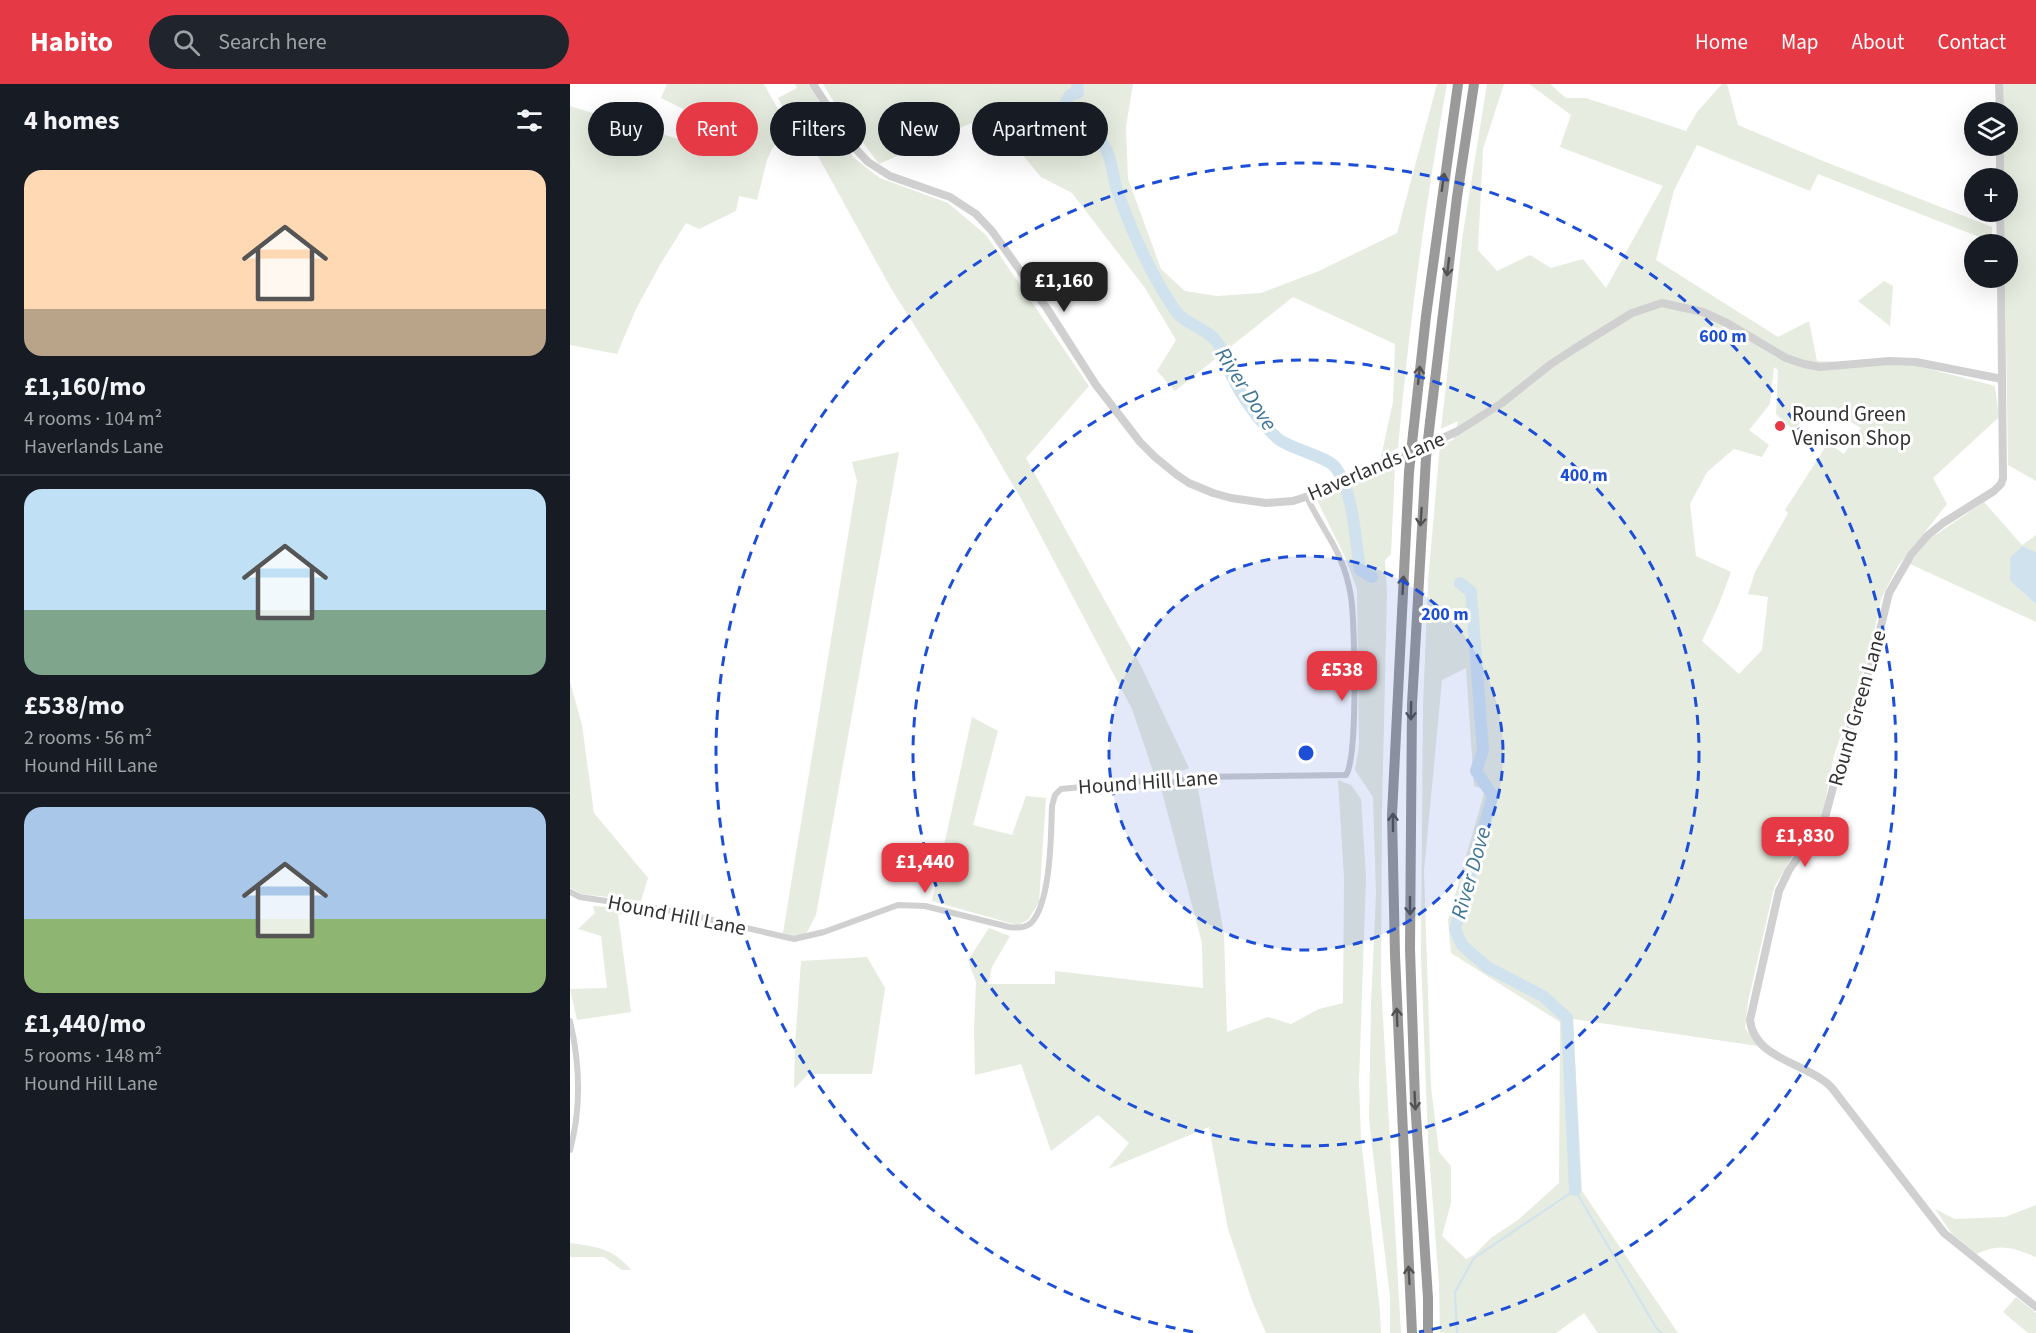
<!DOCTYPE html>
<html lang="en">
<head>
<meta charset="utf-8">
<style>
  :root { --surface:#171b24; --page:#20242c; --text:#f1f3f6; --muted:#9ea1a6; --line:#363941; --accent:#e63946 }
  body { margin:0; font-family:"Source Sans 3",sans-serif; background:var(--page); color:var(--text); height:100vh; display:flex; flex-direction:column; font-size:22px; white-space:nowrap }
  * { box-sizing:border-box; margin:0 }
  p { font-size:20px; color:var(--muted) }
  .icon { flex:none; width:33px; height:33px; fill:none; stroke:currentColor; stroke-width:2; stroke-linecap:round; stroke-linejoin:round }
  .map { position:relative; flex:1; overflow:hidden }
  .details { display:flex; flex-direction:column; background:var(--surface); width:570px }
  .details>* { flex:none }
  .guide { position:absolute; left:18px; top:18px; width:570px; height:54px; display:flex; gap:12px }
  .controls { position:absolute; left:1394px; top:18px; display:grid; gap:12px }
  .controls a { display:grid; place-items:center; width:54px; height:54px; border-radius:50%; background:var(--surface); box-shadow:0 6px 24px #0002; font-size:30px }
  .price { position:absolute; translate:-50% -51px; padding:0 14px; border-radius:12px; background:var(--accent); color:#fff; font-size:20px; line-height:39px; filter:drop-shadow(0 2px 3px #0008) }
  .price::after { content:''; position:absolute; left:50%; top:36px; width:18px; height:14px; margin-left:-9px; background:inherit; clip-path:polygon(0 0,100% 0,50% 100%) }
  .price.active { background:#222; color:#fff }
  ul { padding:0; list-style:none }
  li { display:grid; align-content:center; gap:12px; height:318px; padding:0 24px }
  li+li { border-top:2px solid var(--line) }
  li span { display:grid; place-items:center; height:186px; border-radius:18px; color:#555 }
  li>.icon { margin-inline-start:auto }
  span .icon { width:108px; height:108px; fill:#fffc; stroke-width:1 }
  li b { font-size:26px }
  h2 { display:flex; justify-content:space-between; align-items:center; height:72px; padding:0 24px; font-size:26px }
  .pill { padding:0 21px; border-radius:27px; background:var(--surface); box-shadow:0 6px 24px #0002; font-size:21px; line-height:54px }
  .pill.active { background:var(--accent); color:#fff }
  header { display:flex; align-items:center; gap:36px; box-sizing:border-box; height:84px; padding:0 30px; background:var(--accent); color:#fff }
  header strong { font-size:28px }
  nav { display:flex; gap:33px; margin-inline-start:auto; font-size:21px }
  .search { width:420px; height:54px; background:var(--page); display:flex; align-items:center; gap:15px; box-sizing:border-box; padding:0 21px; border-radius:33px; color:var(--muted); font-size:22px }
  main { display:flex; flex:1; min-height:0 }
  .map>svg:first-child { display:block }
  .green { fill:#e6ecdf; fill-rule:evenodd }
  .water { fill:#cfe2ee }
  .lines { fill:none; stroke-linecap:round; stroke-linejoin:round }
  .stream { stroke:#cfe2ee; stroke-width:2 }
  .river { stroke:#cfe2ee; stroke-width:12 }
  .minor { stroke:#d0d0d0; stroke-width:6 }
  .tertiary { stroke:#d0d0d0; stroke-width:8 }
  .motorway { stroke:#9a9a9a; stroke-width:10 }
  .motorway-bridge { stroke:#9a9a9a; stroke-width:10 }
  .oneway { stroke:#525252 }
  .ring { fill:none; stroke:#1d4ed8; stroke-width:3; stroke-dasharray:10 8 }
  .poi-dot { fill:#e63946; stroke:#fff; stroke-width:2 }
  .labels { text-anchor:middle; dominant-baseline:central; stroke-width:6; stroke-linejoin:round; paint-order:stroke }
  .poi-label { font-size:21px; fill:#333; stroke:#fff; text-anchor:start }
  .street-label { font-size:21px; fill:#333; stroke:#fff }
  .water-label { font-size:22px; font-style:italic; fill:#3f7597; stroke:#fff }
  .centre { fill:#1d4ed8; stroke:#fff; stroke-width:3 }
  .ring-label { font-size:18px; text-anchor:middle; font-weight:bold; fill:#1d4ed8; stroke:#fff; stroke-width:6; stroke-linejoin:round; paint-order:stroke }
</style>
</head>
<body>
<header>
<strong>Habito</strong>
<div class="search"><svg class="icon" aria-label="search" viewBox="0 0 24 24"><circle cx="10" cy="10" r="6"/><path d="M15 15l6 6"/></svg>Search here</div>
<nav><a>Home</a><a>Map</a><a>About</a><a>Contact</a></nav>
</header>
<main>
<section class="details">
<h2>4 homes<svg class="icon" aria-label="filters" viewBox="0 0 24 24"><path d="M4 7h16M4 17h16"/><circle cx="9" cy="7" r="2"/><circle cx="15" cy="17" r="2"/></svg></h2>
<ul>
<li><span style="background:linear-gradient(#ffd9b3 75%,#b9a48a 0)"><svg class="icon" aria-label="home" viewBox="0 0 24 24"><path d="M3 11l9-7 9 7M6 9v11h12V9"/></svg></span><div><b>£1,160/mo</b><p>4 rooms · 104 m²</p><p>Haverlands Lane</p></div></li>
<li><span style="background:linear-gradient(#bfe0f5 65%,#7fa58c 0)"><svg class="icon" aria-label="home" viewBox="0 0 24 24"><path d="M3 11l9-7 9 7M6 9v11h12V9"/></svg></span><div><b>£538/mo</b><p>2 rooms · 56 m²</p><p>Hound Hill Lane</p></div></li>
<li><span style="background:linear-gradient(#a9c7e8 60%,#8fb573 0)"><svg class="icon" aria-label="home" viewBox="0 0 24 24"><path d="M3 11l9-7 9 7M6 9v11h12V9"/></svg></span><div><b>£1,440/mo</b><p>5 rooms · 148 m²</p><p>Hound Hill Lane</p></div></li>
</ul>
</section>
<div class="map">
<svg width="1466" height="1249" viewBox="0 0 1466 1249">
  <rect width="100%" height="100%" fill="#fff"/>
  <g class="green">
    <path d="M97 0H194L215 38 213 52 202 65 197 76 187 116 169 112 166 127 129 145 116 139 91 179 66 225 47 270 0 261V22L118 58 123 49 133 53 136 36 91 14Z"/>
    <path d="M225 0H238L284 74 310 94 378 119 416 151 519 302 456 374 571 582 619 684 601 691 584 690 562 625 454 420 409 343 322 206 234 47 222 49 223 41 208 14 227 4Z"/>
    <path d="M253 0H563L556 43 558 95 591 185 615 207 647 212 691 209 749 187 827 149 867 0H877C855 121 839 242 828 364L811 373 823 318 825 260 723 213 605 307 587 287 606 256 575 204 502 109 471 93 425 38 406 37 309 80 270 28Z"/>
    <path d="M917 0H934L913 65 908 166 927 187 960 171 981 184 1013 175 1036 204 1093 102 990 63 1001 31 959 0H980L996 14H1016L1116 47 1127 28 1152 0H1157L1168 41 1253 77 1422 143V158L1248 90 1240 107 1127 61 1104 106 1086 176 1208 253 1239 237 1247 277 1273 278 1317 274 1425 302 1429 333 1363 394 1377 420 1328 482 1311 515 1299 572 1264 671 1253 728 1226 765 1204 804 1178 918 1175 944 1188 962 1003 935 1012 1107 1108 1249H1028L1014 1229 986 1249H870L869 1199 858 1057 851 872 853 623 858 498 870 361 883 356 888 337 871 345 893 149ZM1204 283 1208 286 1206 330 1223 346 1232 338H1237L1250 326 1269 340 1274 334 1291 344 1274 370 1258 359 1215 426 1218 429 1185 488 1178 510 1198 513 1192 566 1169 590 1132 557 1149 520 1161 488 1126 472 1120 420 1137 388 1164 365 1192 373 1199 361 1179 346 1200 320ZM896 584 904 702 915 706 878 836 881 869 990 938 989 1099 948 1136 922 1153 904 1171 896 1175 872 1152 881 1119V1082L869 1068 861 1003 854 787 872 596Z"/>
    <path d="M1433 0H1466V397L1438 381 1435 194H1437V160H1435L1434 128H1437V94H1434V62H1437V28H1433Z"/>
    <path d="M1314 197 1323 202 1320 242 1288 217Z"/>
    <path d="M329 368 246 831 236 850 223 852 213 849 287 397 282 378Z"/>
    <path d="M825 383 821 470 815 476 817 508 812 725 811 899 831 1249H820V1213L799 1036 801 919 806 810 803 713 785 686 789 662 787 505 775 473 747 416Z"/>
    <path d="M1414 418 1452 461 1466 451V468L1452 462 1440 475V497L1466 520V538L1340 480 1358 456Z"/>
    <path d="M0 598 12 641 24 729 78 794 71 817 12 810 0 804Z"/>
    <path d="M402 633 428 647 403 741 442 751 456 712 476 714 469 818 458 836 447 841 362 817Z"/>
    <path d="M768 696 781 701 791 715 796 793 789 998 791 1055 810 1227 811 1249H696L683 1219 658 1145 639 1043 538 1085 559 1059 528 1031 481 1067 451 980 405 991 404 947 406 898 398 876 419 844 440 852 422 883 418 900H485V887L633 904 632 859 591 704 627 699 654 850 657 948 698 933 721 940 749 925 773 919 774 794Z"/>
    <path d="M23 822 76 825 82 832 48 830 61 928 7 936 0 905 37 904 31 852 8 845 25 829Z"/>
    <path d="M297 873 315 904 302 990H238L224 1005 225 962 231 877Z"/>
    <path d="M1466 1121V1173C1441 1163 1431 1159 1406 1170L1382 1150 1365 1125 1385 1135 1435 1133Z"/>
    <path d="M0 1159C27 1163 43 1164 61 1186H52L34 1173H0Z"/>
    <path d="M1446 1213 1466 1229V1249H1458L1433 1228Z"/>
  </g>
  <path class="water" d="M1452 462 1466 468V520L1440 497V474Z"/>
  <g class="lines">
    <path class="stream" d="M887 1249 885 1208 904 1174 1005 1106 1087 1245 1092 1249"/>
    <g class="river">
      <path d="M507 0 508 9 500 11 488 32C501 58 520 38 534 61 543 75 542 93 548 109 562 148 578 185 601 220 603 223 606 228 609 231 621 242 640 246 649 261 654 270 657 281 661 290 671 312 689 337 706 353 718 365 758 372 766 384 784 410 785 455 790 486L802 493"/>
      <path d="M890 499 901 508 913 666 906 687 923 712 885 845 892 861 917 883 973 912 997 934 1005 1106"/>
    </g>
    <g class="minor">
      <path d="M0 808 10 813 108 828 224 855 254 848 328 821 355 822 439 843C446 844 455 844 461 839 481 819 481 750 482 722L485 711 491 705 584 696 600 699 629 693 776 691C788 673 785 540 781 513 780 506 778 498 776 491 768 462 749 440 737 413"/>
      <path d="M0 937C10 980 12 1022 0 1066"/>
    </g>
    <g class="tertiary">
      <path d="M243 0 283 62 298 78 320 92 380 113 406 130 422 147 478 226 526 301 570 358 585 373 607 391 619 399 643 409 661 414 696 419 723 417 766 403 888 347 932 319 981 280 1004 265 1062 229 1092 219 1133 228 1157 239 1216 274 1234 280 1250 283 1319 277 1346 278 1432 295"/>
      <path d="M1429 0 1430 28"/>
      <path d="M1430 62V94"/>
      <path d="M1430 128 1431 160"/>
      <path d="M1431 194 1433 394 1431 400 1424 407 1373 439 1357 452 1341 471 1319 509 1303 575 1274 662 1256 730 1251 741 1219 786 1209 807 1180 936C1184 976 1239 979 1262 1004L1374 1149 1466 1223"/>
    </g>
    <g class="motorway">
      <path d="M860 338 887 113 904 0"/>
      <path d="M843 350 856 232 888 0"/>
      <path d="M856 374 842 620 840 865 845 1017 858 1214V1249"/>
      <path d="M839 388 822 731 825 871 842 1249"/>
    </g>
    <g class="motorway-bridge">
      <path d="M856 374 860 338"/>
      <path d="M839 388 843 350"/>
    </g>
  </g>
  <defs><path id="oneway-shaft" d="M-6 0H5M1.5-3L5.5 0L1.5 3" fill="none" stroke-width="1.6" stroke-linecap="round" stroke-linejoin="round" transform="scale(1.5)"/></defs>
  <g class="oneway">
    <use href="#oneway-shaft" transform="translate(873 98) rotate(-82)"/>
    <use href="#oneway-shaft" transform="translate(878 183) rotate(97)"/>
    <use href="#oneway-shaft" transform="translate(849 291) rotate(-84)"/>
    <use href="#oneway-shaft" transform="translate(851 433) rotate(94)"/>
    <use href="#oneway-shaft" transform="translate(833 501) rotate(-87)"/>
    <use href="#oneway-shaft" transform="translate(841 627) rotate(91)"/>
    <use href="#oneway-shaft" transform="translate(823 738) rotate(-90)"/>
    <use href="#oneway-shaft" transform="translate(840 822) rotate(90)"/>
    <use href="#oneway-shaft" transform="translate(827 933) rotate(-92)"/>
    <use href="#oneway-shaft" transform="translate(845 1017) rotate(87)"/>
    <use href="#oneway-shaft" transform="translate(839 1191) rotate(-93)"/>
  </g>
  <circle cx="736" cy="669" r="197" fill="#1d4ed8" fill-opacity=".12"/>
  <g class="ring">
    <circle cx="736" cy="669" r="197"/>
    <circle cx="736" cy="669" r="393"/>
    <path d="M623 1248A590 590 0 1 1 849 1248"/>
  </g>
  <circle class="poi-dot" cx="1210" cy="342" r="6"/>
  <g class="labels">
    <g class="poi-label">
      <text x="1222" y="330">Round Green<tspan x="1222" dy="24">Venison Shop</tspan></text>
    </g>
    <g class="street-label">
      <text transform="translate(806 382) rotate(-23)">Haverlands Lane</text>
      <text transform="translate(1287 624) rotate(-74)">Round Green Lane</text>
      <text transform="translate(578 698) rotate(-4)">Hound Hill Lane</text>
      <text transform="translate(107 831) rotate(11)">Hound Hill Lane</text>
    </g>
    <g class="water-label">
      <text transform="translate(676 305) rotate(57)">River Dove</text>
      <text transform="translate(901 789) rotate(-74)">River Dove</text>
    </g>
  </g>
  <circle cx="736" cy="669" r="9" class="centre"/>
  <g class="ring-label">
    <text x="1153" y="258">600 m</text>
    <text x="1014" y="397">400 m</text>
    <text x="875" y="536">200 m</text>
  </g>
</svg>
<div class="controls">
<a><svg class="icon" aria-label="layers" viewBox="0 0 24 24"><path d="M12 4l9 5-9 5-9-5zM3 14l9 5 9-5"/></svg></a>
<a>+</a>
<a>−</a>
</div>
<b class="price active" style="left:494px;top:229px">£1,160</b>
<b class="price" style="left:772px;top:618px">£538</b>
<b class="price" style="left:1235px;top:784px">£1,830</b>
<b class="price" style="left:355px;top:810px">£1,440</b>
<div class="guide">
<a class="pill">Buy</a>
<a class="pill active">Rent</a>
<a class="pill">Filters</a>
<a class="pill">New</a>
<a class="pill">Apartment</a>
</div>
</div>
</main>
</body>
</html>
